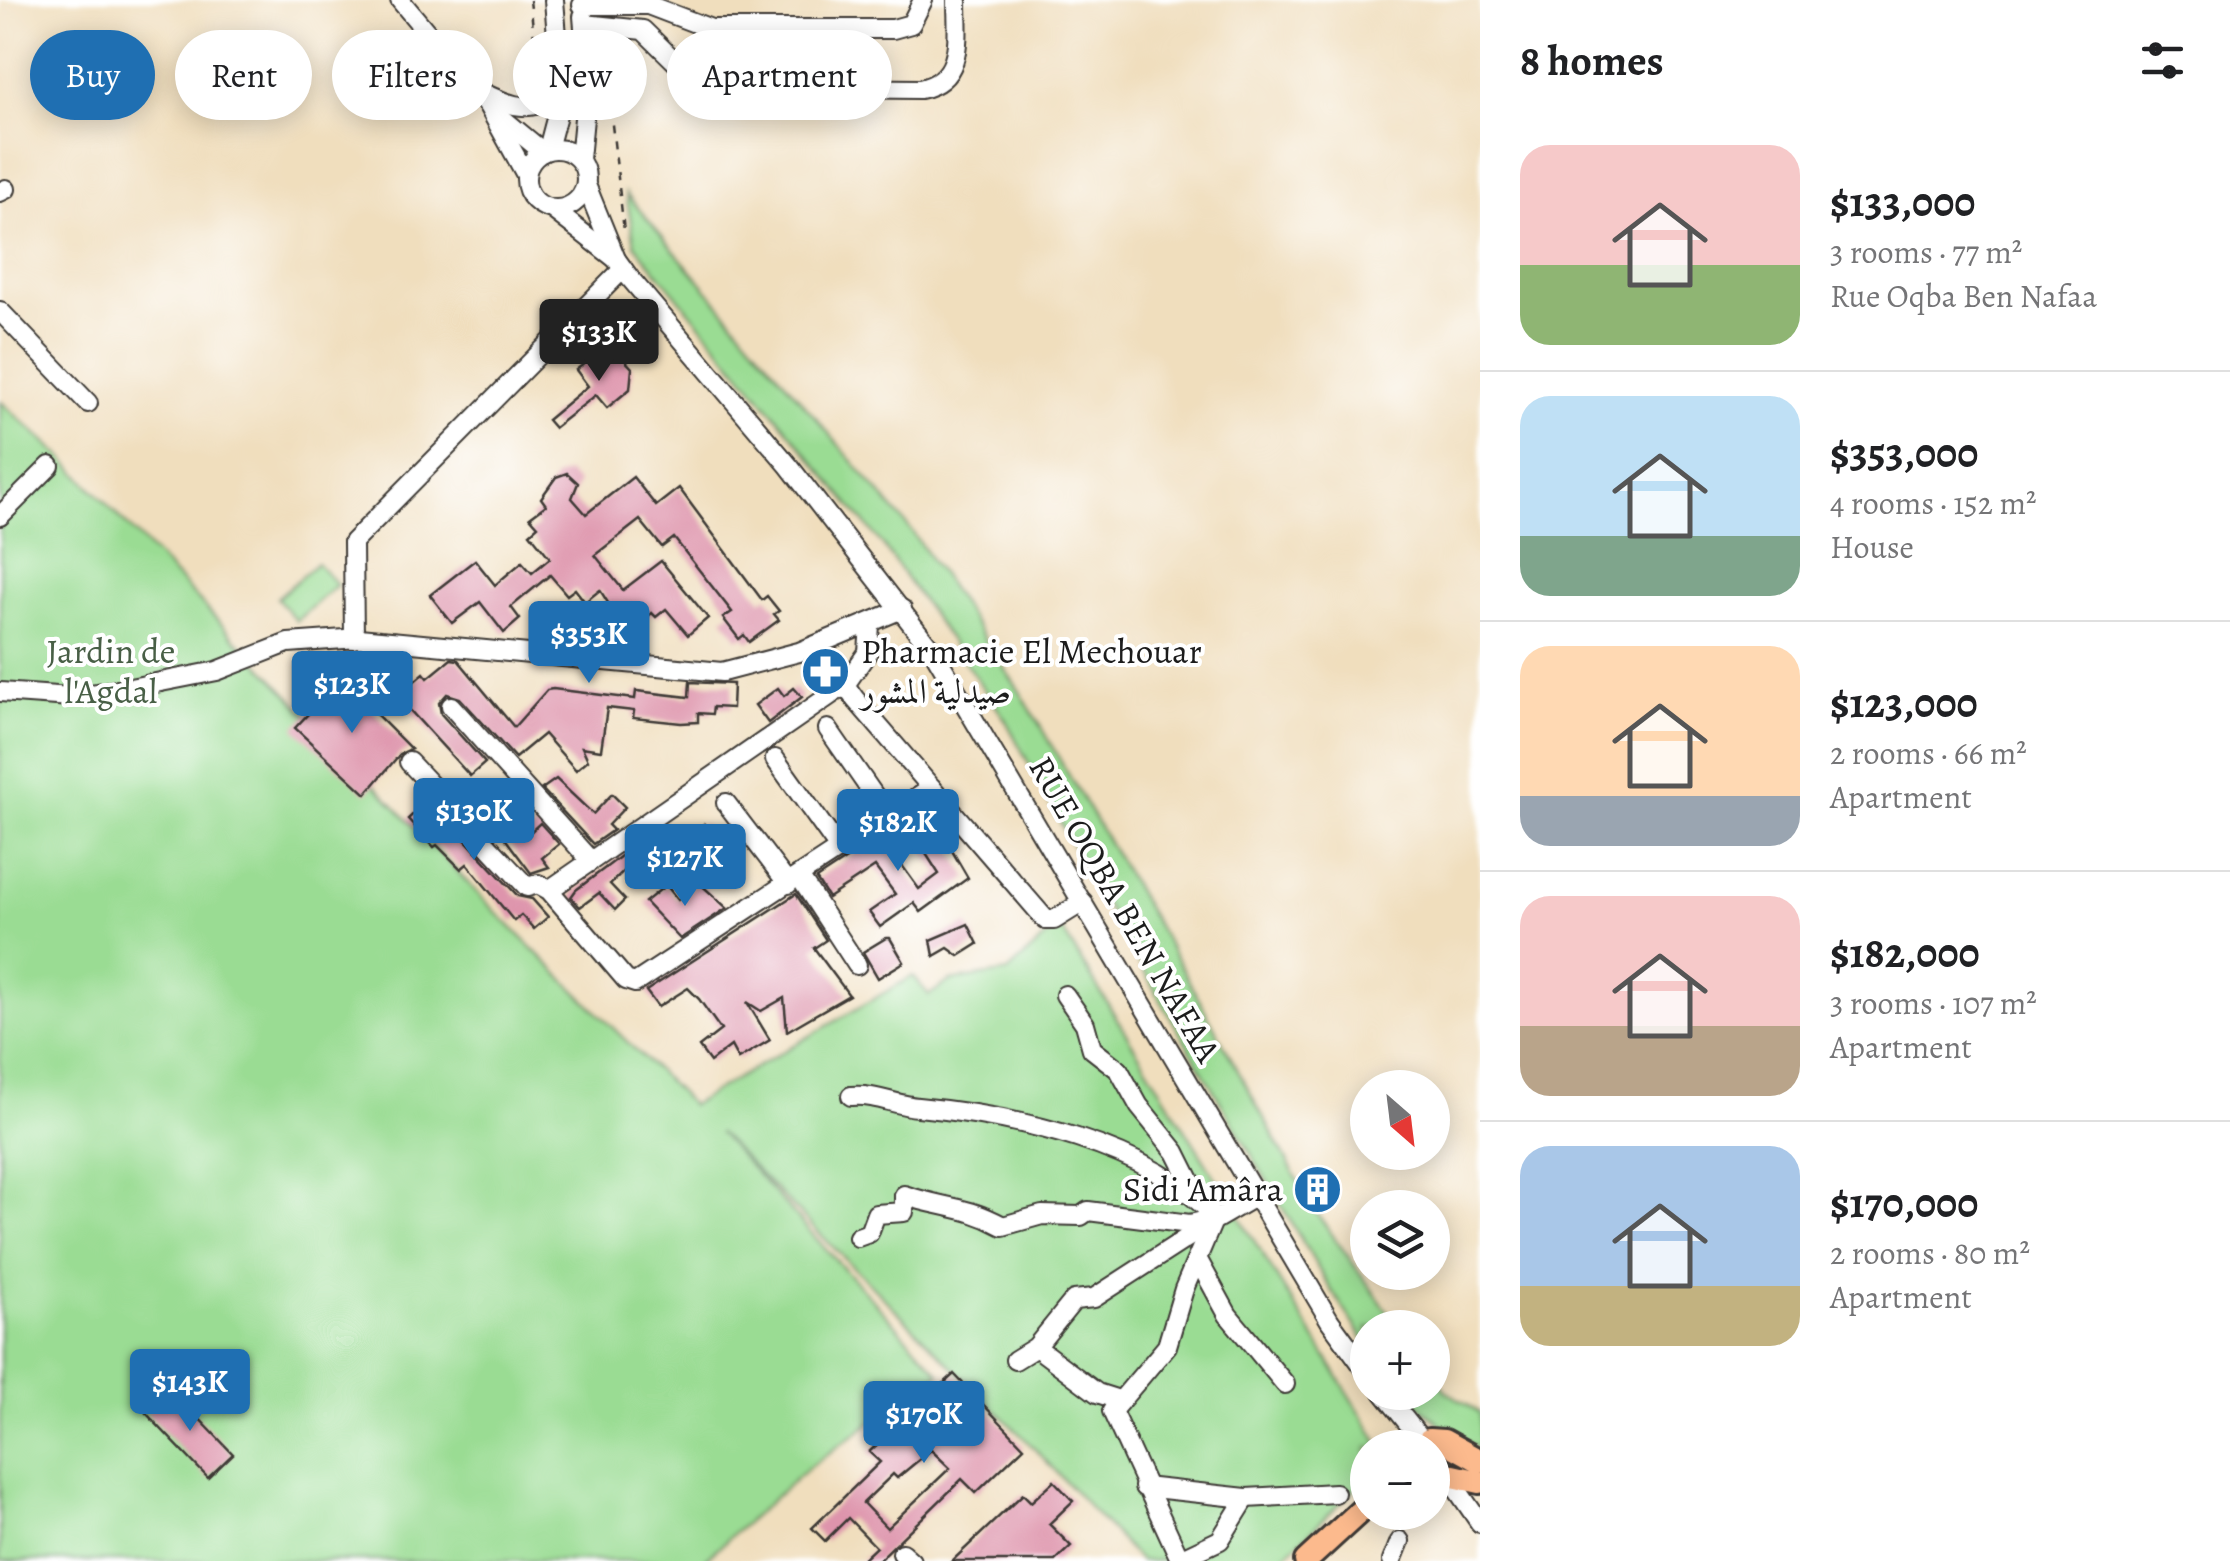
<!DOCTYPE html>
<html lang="en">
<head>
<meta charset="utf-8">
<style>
  :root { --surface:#fff; --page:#f2f2f2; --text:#202124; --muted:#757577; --line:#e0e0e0; --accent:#1f6fb2 }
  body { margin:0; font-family:Alegreya,Amiri,serif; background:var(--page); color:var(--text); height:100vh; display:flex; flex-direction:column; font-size:38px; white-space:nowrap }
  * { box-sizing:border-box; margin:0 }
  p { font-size:32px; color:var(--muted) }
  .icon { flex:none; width:55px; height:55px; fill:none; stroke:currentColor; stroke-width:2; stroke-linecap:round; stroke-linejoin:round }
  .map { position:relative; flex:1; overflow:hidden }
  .side { display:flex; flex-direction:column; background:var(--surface); width:750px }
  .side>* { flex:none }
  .hud { position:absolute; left:30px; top:30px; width:950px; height:90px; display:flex; gap:20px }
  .needle { width:65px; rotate:152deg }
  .fabs { position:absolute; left:1350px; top:1070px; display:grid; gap:20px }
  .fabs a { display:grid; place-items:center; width:100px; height:100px; border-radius:50%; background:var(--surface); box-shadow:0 5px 25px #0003; font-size:50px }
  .price { position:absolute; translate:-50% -85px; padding:0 22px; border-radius:10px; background:var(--accent); color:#fff; font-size:32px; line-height:65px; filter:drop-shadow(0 2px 5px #0008) }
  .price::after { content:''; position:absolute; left:50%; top:60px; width:30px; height:22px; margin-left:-15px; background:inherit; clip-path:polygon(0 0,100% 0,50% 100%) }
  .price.selected { background:#222; color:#fff }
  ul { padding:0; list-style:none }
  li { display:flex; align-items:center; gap:30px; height:250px; padding:0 40px }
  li+li { border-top:2px solid var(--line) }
  li span { display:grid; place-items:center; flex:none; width:280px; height:200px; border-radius:30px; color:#555 }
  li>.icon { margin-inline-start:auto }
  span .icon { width:120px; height:120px; fill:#fffc; stroke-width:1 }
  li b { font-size:42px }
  h2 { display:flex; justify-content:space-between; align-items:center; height:120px; padding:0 40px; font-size:42px }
  .tag { padding:0 35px; border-radius:45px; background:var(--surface); box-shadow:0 5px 25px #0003; font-size:35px; line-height:90px }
  .tag.selected { background:var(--accent); color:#fff }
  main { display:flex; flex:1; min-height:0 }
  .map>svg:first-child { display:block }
  .green { fill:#9adc93; stroke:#5b7c58; stroke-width:2.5 }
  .building { fill:#de94ac; fill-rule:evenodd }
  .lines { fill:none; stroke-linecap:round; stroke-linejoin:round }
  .minor-casing { stroke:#3c3934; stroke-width:22 }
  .major-casing { stroke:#3c3934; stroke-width:28 }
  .path { stroke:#3c3934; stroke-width:2.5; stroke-dasharray:8 8; stroke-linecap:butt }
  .minor { stroke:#fff; stroke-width:18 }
  .major { stroke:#fcba8d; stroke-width:22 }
  .labels { text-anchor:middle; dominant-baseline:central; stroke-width:8; stroke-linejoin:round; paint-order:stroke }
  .park-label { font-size:35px; fill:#485f46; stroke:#fff }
  .poi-label { font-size:35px; fill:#1c1c1c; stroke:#fff; text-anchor:start }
  .street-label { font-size:35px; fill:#1c1c1c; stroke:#fff }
</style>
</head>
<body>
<main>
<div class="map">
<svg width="1480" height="1561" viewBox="0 0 1480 1561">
  <rect width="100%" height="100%" fill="#fff"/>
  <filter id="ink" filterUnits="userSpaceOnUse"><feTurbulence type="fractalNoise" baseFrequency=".01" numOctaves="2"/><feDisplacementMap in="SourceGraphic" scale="20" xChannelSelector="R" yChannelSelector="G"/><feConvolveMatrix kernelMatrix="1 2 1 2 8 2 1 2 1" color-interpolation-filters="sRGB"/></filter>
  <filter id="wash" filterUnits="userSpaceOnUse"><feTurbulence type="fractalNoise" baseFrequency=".0048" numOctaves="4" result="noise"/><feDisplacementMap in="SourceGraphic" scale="40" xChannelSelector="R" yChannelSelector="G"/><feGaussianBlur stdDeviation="2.25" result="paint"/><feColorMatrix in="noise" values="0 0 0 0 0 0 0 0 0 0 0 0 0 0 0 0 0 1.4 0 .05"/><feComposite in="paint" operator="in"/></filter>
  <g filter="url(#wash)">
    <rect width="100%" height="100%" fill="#f0debd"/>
    <g class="green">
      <path d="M626 194 911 530 1019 690 1183 970 1313 1208 1399 1327 1368 1328 1367 1344 1326 1282 1098 893 1005 719 882 544 635 245Z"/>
      <path d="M0 401 61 456 489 905 691 1105 913 976 929 995 950 981 1008 972 1059 925 1375 1436 1380 1447 1368 1448 1367 1478 1279 1561H1140L1031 1445 718 1132 940 1373 808 1468 703 1561H0Z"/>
      <path d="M317 563 337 585 296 621 277 598Z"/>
      <path d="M1433 1373 1445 1390 1480 1413V1448L1457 1439 1405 1393 1432 1392Z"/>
    </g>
    <g id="blocks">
      <g class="building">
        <path d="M598 353H618L632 368 630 389 607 408 596 395 554 428 547 420 588 386 576 370Z"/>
        <path d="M567 473 578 483 572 498 586 514 633 477 656 506 679 488 762 600 767 596 779 611 774 614 779 620 749 642 744 635 739 639 723 618 732 612 674 538 662 547 640 520 595 555 623 590 661 561 708 618 688 635 666 609 656 617 652 613 627 633 600 590 585 602 575 589 567 595 550 575 511 607 520 619 504 633 480 602 452 623 430 595 475 560 495 585 522 562 532 573 550 558 530 533 538 526 530 517 546 505 541 498 556 477Z"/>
        <path d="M451 659 458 660 514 727 547 690 553 689 635 699 636 691 689 697 690 682 733 684 732 708 713 707 712 714 698 713V722L681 723 633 718 634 711 607 708 601 750 582 747 588 760 576 770 544 734 515 758 460 698 447 694 439 703 441 714 485 763 470 776 397 696 424 673 428 678Z"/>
        <path d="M341 679 411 749 400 754 366 794 295 728Z"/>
        <path d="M778 688 784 696 794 688 802 697 768 723 755 705Z"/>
        <path d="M556 779 593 814 612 794 625 807 608 825 613 830 593 844 542 789Z"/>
        <path d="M428 800 518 896 532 899 548 917 534 929 521 915 514 921 467 864 461 869 437 845 434 847 408 819Z"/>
        <path d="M540 823 559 844 542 858 549 867 531 873 504 837 514 825 526 836Z"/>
        <path d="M704 824 714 839 685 858 675 843Z"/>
        <path d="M937 825 968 878 921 912 914 903 880 927 869 912 895 894 875 867 828 898 816 879 889 831 900 848 893 853 919 889 939 874 921 846 929 841 924 834Z"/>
        <path d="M633 847 639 856 610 884 625 900 615 910 599 893 580 907 571 897 576 890Z"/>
        <path d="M697 881 727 908 680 939 645 902 666 885 678 900Z"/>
        <path d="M796 894 826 940 814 948 849 995 787 1031 784 998 761 1011 747 1002 770 1040 738 1059 731 1046 710 1062 699 1047 721 1030 699 999 688 988 658 1007 646 991Z"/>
        <path d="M968 924 978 944 959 956 948 948 934 956 931 940Z"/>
        <path d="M886 938H890L904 962 878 978 863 952Z"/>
        <path d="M1324 1173 1334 1194 1312 1205 1302 1185Z"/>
        <path d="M954 1374 1024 1447 976 1493 962 1479 878 1561H861L876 1547 848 1518 825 1541 812 1528 880 1462 869 1452ZM931 1450 950 1468 887 1528 863 1503 893 1474 897 1478Z"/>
        <path d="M171 1389 233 1454 208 1478 146 1413Z"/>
        <path d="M1054 1481 1073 1501 1049 1524 1071 1546 1055 1561H952L1023 1494 1031 1502Z"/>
      </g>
    </g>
  </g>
  <g filter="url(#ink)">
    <use href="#blocks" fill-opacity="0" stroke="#3c3934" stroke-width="2.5"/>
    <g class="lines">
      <defs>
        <g id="minor">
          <path d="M400 0 488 106 526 175"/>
          <path d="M582 5H648L711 29H893L911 24 923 0"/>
          <path d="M584 24 643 30 691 77 713 87 920 89C965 80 957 36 957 0"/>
          <path d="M477 90C503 102 521 113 548 101L559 80"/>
          <path d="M497 114 543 152"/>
          <circle cx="556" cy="179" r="30"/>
          <path d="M548 149 562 96 554 0"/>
          <path d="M580 159 588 77 583 16"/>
          <path d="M586 185 616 259 629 277 789 466 935 654 1330 1321 1368 1373"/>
          <path d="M0 192 6 189"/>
          <path d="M552 209 616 259"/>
          <path d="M0 311 88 403"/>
          <path d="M0 516 50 466"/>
          <path d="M870 625 868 652 845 685 855 699 1046 920H1054L1083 902"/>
          <path d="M354 639 353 542 623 269"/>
          <path d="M0 692 71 697 125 689 217 671 288 643 359 638 722 672 799 652 902 609"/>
          <path d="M451 706 590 860"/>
          <path d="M828 729 889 817"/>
          <path d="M775 759 840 850"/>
          <path d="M409 762 527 887 538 884 549 890 626 980 635 983 932 788"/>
          <path d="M726 803 788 884"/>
          <path d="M799 876 857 965"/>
          <path d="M549 890 845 685"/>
          <path d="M1065 995 1085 1024 1092 1049 1119 1070 1139 1106 1176 1152 1200 1200"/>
          <path d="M851 1096C877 1094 894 1105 918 1107 1014 1116 1148 1144 1216 1218L1190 1224 1088 1211 1081 1216 1042 1215 1003 1226C965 1205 941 1208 904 1195V1212L876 1214 869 1233 858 1237"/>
          <path d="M1198 1260 1228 1315 1285 1384"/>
          <path d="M1036 1347 1097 1393 1119 1400"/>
          <path d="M1015 1360 1036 1347 1074 1300 1094 1298 1207 1225"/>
          <path d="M1383 1392 1428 1448"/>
          <path d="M1432 1453 1480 1523"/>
          <path d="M1144 1487 1246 1498 1335 1493"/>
          <path d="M1246 1498 1220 1540 1180 1559 1112 1411 1167 1346 1184 1289 1213 1221 1256 1196"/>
          <path d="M902 1553 911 1561"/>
          <path d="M1392 1561 1400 1541"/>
        </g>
        <g id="major">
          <path d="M1421 1448 1429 1440 1444 1441 1480 1461"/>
          <path d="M1432 1477 1449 1475 1480 1482"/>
          <path d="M1306 1561 1368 1504"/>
        </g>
      </defs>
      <use href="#minor" class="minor-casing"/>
      <use href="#major" class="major-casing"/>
      <g class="path">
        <path d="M530 0 536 56 543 57"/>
        <path d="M603 45 624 231"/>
      </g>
      <use href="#minor" class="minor"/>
      <use href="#major" class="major"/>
    </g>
  </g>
  <defs>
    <symbol id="pharmacy-disc" viewBox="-11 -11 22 22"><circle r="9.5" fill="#1f6fb2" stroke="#fff"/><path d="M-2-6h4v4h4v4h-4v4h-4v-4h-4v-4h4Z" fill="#fff"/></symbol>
    <symbol id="building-disc" viewBox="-11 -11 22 22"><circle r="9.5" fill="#1f6fb2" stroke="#fff"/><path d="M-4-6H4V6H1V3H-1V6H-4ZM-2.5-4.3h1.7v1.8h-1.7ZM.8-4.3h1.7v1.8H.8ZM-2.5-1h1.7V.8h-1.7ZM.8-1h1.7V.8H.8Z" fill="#fff"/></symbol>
  </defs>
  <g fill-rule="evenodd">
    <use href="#pharmacy-disc" x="798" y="644" width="55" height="55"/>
    <use href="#building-disc" x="1290" y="1162" width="55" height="55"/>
  </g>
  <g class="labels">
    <g class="park-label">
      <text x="111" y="651">Jardin de<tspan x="111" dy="40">l'Agdal</tspan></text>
    </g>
    <g class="poi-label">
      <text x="861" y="651">Pharmacie El Mechouar<tspan x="861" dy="40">صيدلية المشور</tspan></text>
      <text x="1283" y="1189" text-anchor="end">Sidi 'Amâra</text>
    </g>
    <g class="street-label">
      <text transform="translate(1125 909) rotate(60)">RUE OQBA BEN NAFAA</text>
    </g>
  </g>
</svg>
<div class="fabs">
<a><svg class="needle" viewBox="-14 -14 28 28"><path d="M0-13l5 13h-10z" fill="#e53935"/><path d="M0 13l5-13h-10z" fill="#757577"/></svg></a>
<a><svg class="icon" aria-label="layers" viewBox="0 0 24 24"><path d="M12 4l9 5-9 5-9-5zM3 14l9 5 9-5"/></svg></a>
<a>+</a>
<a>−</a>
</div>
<b class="price selected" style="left:599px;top:384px">$133K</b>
<b class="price" style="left:589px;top:686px">$353K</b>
<b class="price" style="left:352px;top:736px">$123K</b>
<b class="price" style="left:474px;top:863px">$130K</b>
<b class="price" style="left:898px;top:874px">$182K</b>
<b class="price" style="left:685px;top:909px">$127K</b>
<b class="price" style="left:190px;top:1434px">$143K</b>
<b class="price" style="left:924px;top:1466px">$170K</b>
<div class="hud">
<a class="tag selected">Buy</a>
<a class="tag">Rent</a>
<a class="tag">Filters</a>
<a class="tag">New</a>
<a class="tag">Apartment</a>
</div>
</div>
<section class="side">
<h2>8 homes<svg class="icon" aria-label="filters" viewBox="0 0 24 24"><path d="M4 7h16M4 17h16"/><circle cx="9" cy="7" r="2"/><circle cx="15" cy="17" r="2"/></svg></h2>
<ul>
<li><span style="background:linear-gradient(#f6c9c9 60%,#8fb573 0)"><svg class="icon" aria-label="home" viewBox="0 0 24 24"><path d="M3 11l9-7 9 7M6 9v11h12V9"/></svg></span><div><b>$133,000</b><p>3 rooms · 77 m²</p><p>Rue Oqba Ben Nafaa</p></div></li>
<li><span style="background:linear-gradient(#bfe0f5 70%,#7fa58c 0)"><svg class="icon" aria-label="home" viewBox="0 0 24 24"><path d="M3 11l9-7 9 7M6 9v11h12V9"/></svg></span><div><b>$353,000</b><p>4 rooms · 152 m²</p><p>House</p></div></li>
<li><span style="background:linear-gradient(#ffd9b3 75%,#9aa5b1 0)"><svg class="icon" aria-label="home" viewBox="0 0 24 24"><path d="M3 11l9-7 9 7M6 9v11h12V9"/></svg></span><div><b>$123,000</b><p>2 rooms · 66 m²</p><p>Apartment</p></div></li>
<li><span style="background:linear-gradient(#f6c9c9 65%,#b9a48a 0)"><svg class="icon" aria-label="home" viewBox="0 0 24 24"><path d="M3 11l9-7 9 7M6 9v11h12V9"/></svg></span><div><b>$182,000</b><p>3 rooms · 107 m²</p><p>Apartment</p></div></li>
<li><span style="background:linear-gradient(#a9c7e8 70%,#c2b280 0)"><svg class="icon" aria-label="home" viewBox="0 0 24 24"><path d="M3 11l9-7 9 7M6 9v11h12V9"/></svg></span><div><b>$170,000</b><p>2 rooms · 80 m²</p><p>Apartment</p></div></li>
</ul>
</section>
</main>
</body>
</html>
